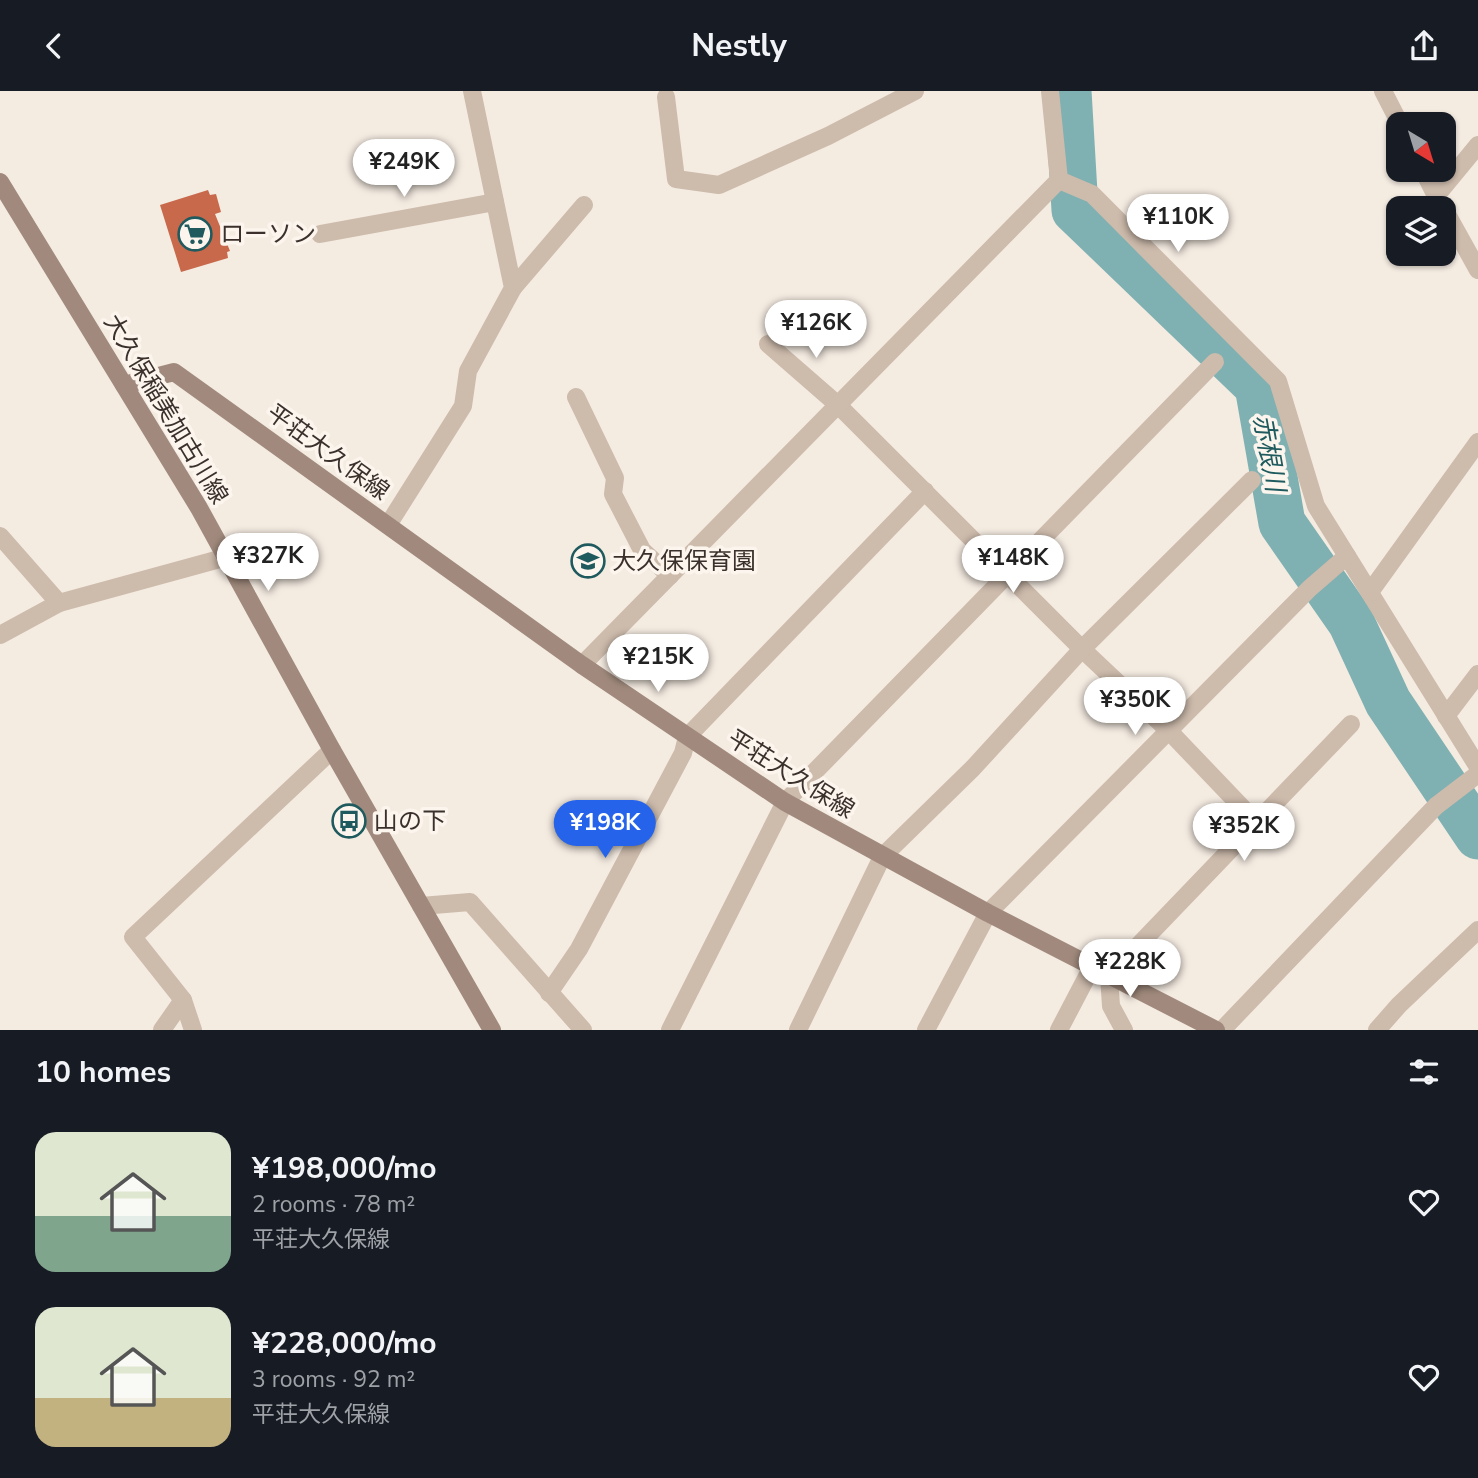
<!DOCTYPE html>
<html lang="en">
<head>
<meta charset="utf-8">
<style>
  :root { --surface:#171b24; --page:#20242c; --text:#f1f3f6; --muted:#9ea1a6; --accent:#2563eb }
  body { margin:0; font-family:"Nunito Sans","Noto Sans JP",sans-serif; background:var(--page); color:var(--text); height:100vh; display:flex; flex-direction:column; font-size:26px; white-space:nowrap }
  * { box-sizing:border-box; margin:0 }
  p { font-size:23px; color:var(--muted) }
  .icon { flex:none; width:38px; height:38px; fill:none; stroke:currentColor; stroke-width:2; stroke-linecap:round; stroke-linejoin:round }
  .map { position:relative; height:939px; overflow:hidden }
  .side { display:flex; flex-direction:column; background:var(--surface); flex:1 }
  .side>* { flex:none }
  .needle { width:46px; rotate:142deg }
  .buttons { position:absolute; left:1386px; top:21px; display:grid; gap:14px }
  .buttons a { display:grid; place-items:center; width:70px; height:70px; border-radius:14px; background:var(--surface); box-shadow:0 2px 5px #0004; font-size:35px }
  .price { position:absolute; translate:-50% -60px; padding:0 16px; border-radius:24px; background:#fff; color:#222; font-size:23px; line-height:46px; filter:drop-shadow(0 2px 4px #0008) }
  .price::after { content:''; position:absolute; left:50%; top:42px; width:21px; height:16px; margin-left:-10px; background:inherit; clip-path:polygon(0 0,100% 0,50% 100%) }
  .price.active { background:var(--accent); color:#fff }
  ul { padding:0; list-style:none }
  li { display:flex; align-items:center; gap:21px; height:175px; padding:0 35px }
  li span { display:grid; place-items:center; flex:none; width:196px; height:140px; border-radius:21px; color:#555 }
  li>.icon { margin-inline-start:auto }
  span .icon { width:84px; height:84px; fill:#fffc; stroke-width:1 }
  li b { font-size:30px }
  h2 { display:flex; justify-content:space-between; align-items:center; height:84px; padding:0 35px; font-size:30px }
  header { display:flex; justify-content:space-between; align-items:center; height:91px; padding:0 35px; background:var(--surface); font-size:32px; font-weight:700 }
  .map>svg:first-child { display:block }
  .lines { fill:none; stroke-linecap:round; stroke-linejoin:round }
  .river { stroke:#7fb0b2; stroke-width:47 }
  .building { fill:#c8694b }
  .minor { stroke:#cdbbac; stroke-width:18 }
  .secondary { stroke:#a18a7d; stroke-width:18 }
  .labels { text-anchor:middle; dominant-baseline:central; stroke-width:7; stroke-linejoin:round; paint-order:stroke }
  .poi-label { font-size:24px; fill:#3b302b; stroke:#fbf5ee; text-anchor:start }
  .street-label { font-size:24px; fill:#3b302b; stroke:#fbf5ee }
  .water-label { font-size:26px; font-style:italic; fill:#1f5a5e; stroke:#fbf5ee }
</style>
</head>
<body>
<header><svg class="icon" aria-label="back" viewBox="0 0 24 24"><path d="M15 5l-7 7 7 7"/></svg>Nestly<svg class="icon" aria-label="share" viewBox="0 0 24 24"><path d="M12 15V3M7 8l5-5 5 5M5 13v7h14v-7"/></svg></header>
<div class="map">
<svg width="1478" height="939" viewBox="0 0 1478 939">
  <rect width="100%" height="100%" fill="#f4ebe1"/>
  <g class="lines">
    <path class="river" d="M1068 0 1075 119 1258 295 1282 432 1351 531 1388 611 1478 745"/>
  </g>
  <path class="building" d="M208 99 210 104 216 103 221 121 215 123 230 160 227 161 228 167 181 181 160 114Z"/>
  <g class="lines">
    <g class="minor">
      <path d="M1383 0 1400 33"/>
      <path d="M666 6 676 88 719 94 828 45 915 0"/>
      <path d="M1423 79 1436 105"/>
      <path d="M1059 89 1092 103 1278 290 1316 415 1478 676"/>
      <path d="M1443 117 1436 105 1478 54"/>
      <path d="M1444 118 1478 179"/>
      <path d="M320 143 495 111"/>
      <path d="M513 197 584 114"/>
      <path d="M768 253 838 314 1082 558 1169 640 1256 731"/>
      <path d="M576 306 615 387 613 403 642 459 670 485"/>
      <path d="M388 434 463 315 468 280 513 197 472 0"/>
      <path d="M0 445 59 512 227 466"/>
      <path d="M1370 501 1478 351"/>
      <path d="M0 544 59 512"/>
      <path d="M582 574 1059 89 1050 0"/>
      <path d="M1446 625 1478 583"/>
      <path d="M421 815 470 811 583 939"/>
      <path d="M549 902 579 858 683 662 687 646 925 400"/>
      <path d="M162 939 183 909"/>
      <path d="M193 939 183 909 133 846 332 659"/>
      <path d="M670 939 785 711 1215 271"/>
      <path d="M798 939 882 766 973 677 1082 558 1252 389"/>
      <path d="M926 939 988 822 1310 497 1347 465"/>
      <path d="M1059 939 1092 876"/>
      <path d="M1124 939 1111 915 1109 885 1351 633"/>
      <path d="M1222 939 1436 715 1478 683"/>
      <path d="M1377 939 1399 914 1478 839"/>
    </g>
    <g class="secondary">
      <path d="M0 91 199 417 332 659 492 939"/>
      <path d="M124 294 174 281 582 574 785 711 988 822 1216 939"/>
    </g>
  </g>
  <defs>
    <symbol id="supermarket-ring" viewBox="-11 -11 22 22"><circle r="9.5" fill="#fbf5ee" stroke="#1f5a5e" stroke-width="1.5"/><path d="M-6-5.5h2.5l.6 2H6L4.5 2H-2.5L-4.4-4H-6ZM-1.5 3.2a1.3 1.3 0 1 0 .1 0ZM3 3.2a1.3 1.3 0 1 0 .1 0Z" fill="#1f5a5e"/></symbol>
    <symbol id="school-ring" viewBox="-11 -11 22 22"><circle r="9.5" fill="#fbf5ee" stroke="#1f5a5e" stroke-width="1.5"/><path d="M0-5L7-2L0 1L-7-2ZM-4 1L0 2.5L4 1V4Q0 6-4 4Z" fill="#1f5a5e"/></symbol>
    <symbol id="bus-ring" viewBox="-11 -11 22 22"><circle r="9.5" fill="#fbf5ee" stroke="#1f5a5e" stroke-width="1.5"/><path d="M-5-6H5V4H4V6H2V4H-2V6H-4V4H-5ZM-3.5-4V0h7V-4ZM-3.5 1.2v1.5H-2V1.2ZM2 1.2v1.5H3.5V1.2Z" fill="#1f5a5e"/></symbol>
  </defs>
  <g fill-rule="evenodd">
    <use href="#supermarket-ring" x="176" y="124" width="38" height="38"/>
    <use href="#school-ring" x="569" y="451" width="38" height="38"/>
    <use href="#bus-ring" x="330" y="711" width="38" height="38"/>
  </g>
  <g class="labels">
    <g class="poi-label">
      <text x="220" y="143">ローソン</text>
      <text x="612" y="470">大久保保育園</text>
      <text x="374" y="730">山の下</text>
    </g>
    <g class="street-label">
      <text transform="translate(166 318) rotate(59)">大久保稲美加古川線</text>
      <text transform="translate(328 361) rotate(36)">平荘大久保線</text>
      <text transform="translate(791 683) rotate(32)">平荘大久保線</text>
    </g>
    <g class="water-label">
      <text transform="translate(1269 362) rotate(80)">赤根川</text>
    </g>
  </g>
</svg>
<div class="buttons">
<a><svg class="needle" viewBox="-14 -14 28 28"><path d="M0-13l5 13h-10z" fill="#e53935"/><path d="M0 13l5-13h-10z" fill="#9ea1a6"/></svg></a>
<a><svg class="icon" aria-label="layers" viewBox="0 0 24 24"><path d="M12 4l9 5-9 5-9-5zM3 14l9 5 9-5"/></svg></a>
</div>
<b class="price" style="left:404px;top:108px">¥249K</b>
<b class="price" style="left:1178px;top:163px">¥110K</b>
<b class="price" style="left:816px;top:269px">¥126K</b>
<b class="price" style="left:268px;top:502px">¥327K</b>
<b class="price" style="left:1013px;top:504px">¥148K</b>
<b class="price" style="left:658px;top:603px">¥215K</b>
<b class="price" style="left:1135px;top:646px">¥350K</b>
<b class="price active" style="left:605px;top:769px">¥198K</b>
<b class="price" style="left:1244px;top:772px">¥352K</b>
<b class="price" style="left:1130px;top:908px">¥228K</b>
</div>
<section class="side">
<h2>10 homes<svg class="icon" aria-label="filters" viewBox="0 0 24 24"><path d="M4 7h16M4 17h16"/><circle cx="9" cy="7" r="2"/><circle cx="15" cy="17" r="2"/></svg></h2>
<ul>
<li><span style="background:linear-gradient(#dfe7d0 60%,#7fa58c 0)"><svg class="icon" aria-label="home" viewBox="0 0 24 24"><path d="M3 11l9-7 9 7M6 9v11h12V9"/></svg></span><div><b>¥198,000/mo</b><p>2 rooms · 78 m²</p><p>平荘大久保線</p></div><svg class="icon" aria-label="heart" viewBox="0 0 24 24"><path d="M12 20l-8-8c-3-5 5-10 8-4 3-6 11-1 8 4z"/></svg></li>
<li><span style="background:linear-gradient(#dfe7d0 65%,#c2b280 0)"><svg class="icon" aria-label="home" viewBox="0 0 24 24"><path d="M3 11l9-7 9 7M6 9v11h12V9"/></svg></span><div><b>¥228,000/mo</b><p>3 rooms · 92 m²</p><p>平荘大久保線</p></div><svg class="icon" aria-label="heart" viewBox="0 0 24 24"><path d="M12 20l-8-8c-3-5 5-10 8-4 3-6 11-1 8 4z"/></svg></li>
</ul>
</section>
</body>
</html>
